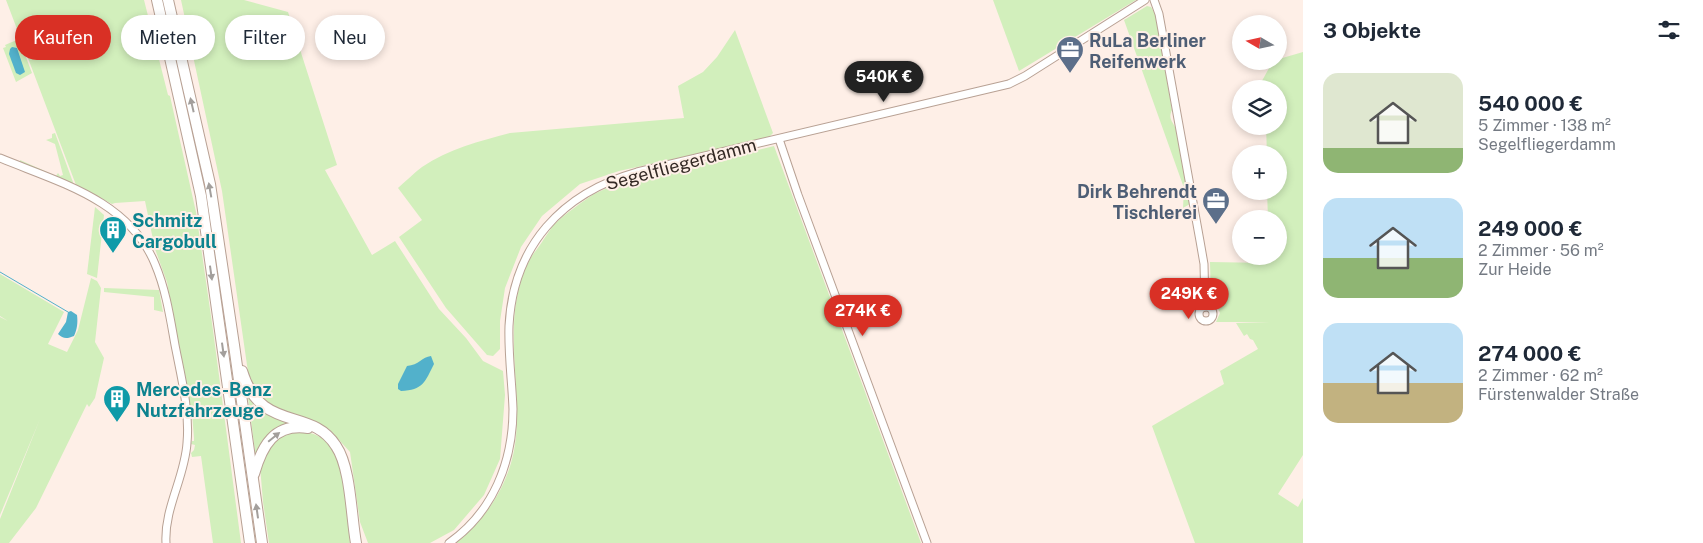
<!DOCTYPE html>
<html lang="de">
<head>
<meta charset="utf-8">
<style>
  :root { --surface:#fff; --page:#f2f2f3; --text:#1f2937; --muted:#747a83; --accent:#d93025 }
  body { margin:0; font-family:"Public Sans",sans-serif; background:var(--page); color:var(--text); height:100vh; display:flex; flex-direction:column; font-size:19px; white-space:nowrap }
  * { box-sizing:border-box; margin:0 }
  p { font-size:16px; color:var(--muted) }
  .icon { flex:none; width:28px; height:28px; fill:none; stroke:currentColor; stroke-width:2; stroke-linecap:round; stroke-linejoin:round }
  .map { position:relative; flex:1; overflow:hidden }
  .sheet { display:flex; flex-direction:column; background:var(--surface); width:400px }
  .sheet>* { flex:none }
  .guide { position:absolute; left:15px; top:15px; width:475px; height:45px; display:flex; gap:10px }
  .needle { width:32px; rotate:279deg }
  .buttons { position:absolute; left:1232px; top:15px; display:grid; gap:10px }
  .buttons a { display:grid; place-items:center; width:55px; height:55px; border-radius:50%; background:var(--surface); box-shadow:0 2px 8px #0003; font-size:25px }
  .price { position:absolute; translate:-50% -42px; padding:0 11px; border-radius:18px; background:var(--accent); color:#fff; font-size:16px; line-height:32px; filter:drop-shadow(0 1px 2px #0008) }
  .price::after { content:''; position:absolute; left:50%; top:30px; width:15px; height:11px; margin-left:-8px; background:inherit; clip-path:polygon(0 0,100% 0,50% 100%) }
  .price.current { background:#222; color:#fff }
  ul { padding:0; list-style:none }
  li { display:flex; align-items:center; gap:15px; height:125px; padding:0 20px }
  li span { display:grid; place-items:center; flex:none; width:140px; height:100px; border-radius:15px; color:#555 }
  li>.icon { margin-inline-start:auto }
  span .icon { width:60px; height:60px; fill:#fffc; stroke-width:1 }
  li b { font-size:21px }
  h2 { display:flex; justify-content:space-between; align-items:center; height:60px; padding:0 20px; font-size:21px }
  .chip { padding:0 18px; border-radius:22px; background:var(--surface); box-shadow:0 2px 8px #0003; font-size:18px; line-height:45px }
  .chip.current { background:var(--accent); color:#fff }
  main { display:flex; flex:1; min-height:0 }
  .map>svg:first-child { display:block }
  .green { fill:#d2efbc }
  .water { fill:#52b1cb }
  .lines { fill:none; stroke-linecap:round; stroke-linejoin:round }
  .stream { stroke:#52b1cb; stroke-width:1 }
  .minor-casing { stroke:#b8a194; stroke-width:9 }
  .highway-casing { stroke:#b8a194; stroke-width:12 }
  .minor { stroke:#fff; stroke-width:7 }
  .highway { stroke:#fff; stroke-width:10 }
  .oneway { fill:#a39f9c }
  .labels { text-anchor:middle; dominant-baseline:central; stroke-width:4; stroke-linejoin:round; paint-order:stroke }
  .service-label { font-size:18px; font-weight:bold; fill:#4e5e75; stroke:#feefe7; text-anchor:start }
  .street-label { font-size:18px; fill:#332924; stroke:#feefe7 }
  .culture-label { font-size:18px; font-weight:bold; fill:#0d838f; stroke:#feefe7; text-anchor:start }
</style>
</head>
<body>
<main>
<div class="map">
<svg width="1303" height="543" viewBox="0 0 1303 543">
  <rect width="100%" height="100%" fill="#feefe7"/>
  <g class="green">
    <path d="M6 0H144L168 95 170 96 196 212 213 330 241 543H213L201 456 192 457 191 453 194 450 195 445 191 444 192 441H194V438L192 413 190 410 167 282 155 249 145 201 115 203 112 204 76 185Z"/>
    <path d="M181 0H244L288 12 337 165 325 170 372 255 395 241 439 309 466 338 483 361 503 371 505 395 500 459 484 495 454 530 430 543H368L360 522 350 452 329 429 273 408 256 392 248 372 222 191Z"/>
    <path d="M993 0H1136L1019 71Z"/>
    <path d="M1147 6 1151 7 1156 15 1172 110C1167 120 1175 123 1177 132 1184 155 1186 180 1190 204L1183 208 1184 188 1124 20Z"/>
    <path d="M735 30 773 133 768 138 619 171 580 184 542 216 521 247 505 288 500 321V349L493 356 487 355 446 308 399 237 422 220 398 188C406 181 414 173 422 167 448 149 480 141 510 133L684 118 678 86 703 72 717 57Z"/>
    <path d="M19 39 32 73 16 82 3 48 6 47 5 45Z"/>
    <path d="M1303 52V455L1278 494 1298 507 1303 498V543H1195L1152 426 1224 384 1220 371 1258 349 1253 340 1250 339 1247 334 1244 336 1236 323 1270 322H1216L1220 313 1217 306 1211 300 1210 262 1268 263 1269 256H1279V219H1268L1267 191H1279V154H1267L1266 126H1279V89L1258 88 1273 61H1279V59Z"/>
    <path d="M55 133 74 185 20 163V160L56 176 58 173 60 176 63 175 55 144 46 140 52 138V134Z"/>
    <path d="M774 146 921 543H456C489 517 512 479 516 437 521 378 501 316 529 261 532 255 538 248 542 242 545 237 549 232 552 227 558 219 586 199 594 194 620 181 650 175 678 169 710 161 742 154 774 146Z"/>
    <path d="M95 207 104 215 97 278 87 274Z"/>
    <path d="M0 274 64 312 48 344 67 352 78 330 91 278 97 281 101 288 95 342 104 358 95 398 89 407 87 404 36 508 9 543H0V519L40 419 0 515V317L8 321 0 316Z"/>
    <path d="M104 288 159 290 163 312 154 310V297L104 292Z"/>
    <path d="M247 390 302 425 289 427 256 459Z"/>
    <path d="M303 431C313 433 323 437 330 445 348 468 347 515 350 543H269L263 502 260 466 270 445 286 434Z"/>
  </g>
  <g class="water">
    <path d="M12 47 17 48 25 72 20 75 16 73 9 54 10 49Z"/>
    <path d="M71 311 77 315C78 323 77 329 74 336 67 339 63 339 58 334L66 322 68 312Z"/>
    <path d="M431 356 434 364C425 382 423 390 401 391L398 389V384L407 366C419 365 422 357 431 356Z"/>
  </g>
  <g class="lines">
    <path class="stream" d="M0 272 68 312"/>
    <defs>
      <g id="minor">
        <path d="M1154 0 1159 14 1200 241 1204 264 1205 307"/>
        <path d="M779 139 798 195 927 543"/>
        <path d="M0 158C58 182 129 200 155 264 166 290 170 317 175 345 181 376 190 411 187 443 185 477 164 508 166 543"/>
        <circle cx="1206" cy="314" r="7"/>
        <path d="M449 543C493 512 513 462 513 409 512 381 508 354 509 326 513 246 562 193 637 172L1009 84 1025 76 1145 0"/>
      </g>
      <g id="highway">
        <path d="M157 0 201 196 250 543"/>
        <path d="M168 0 210 184 234 345 262 543"/>
        <path d="M242 371C261 434 311 406 336 446 351 468 351 516 356 543"/>
        <path d="M254 474C262 446 274 423 308 428"/>
      </g>
    </defs>
    <use href="#minor" class="minor-casing"/>
    <use href="#highway" class="highway-casing"/>
    <use href="#minor" class="minor"/>
    <use href="#highway" class="highway"/>
  </g>
  <defs><path id="oneway-solid" d="M-6-.8H1V-3.2L6.5 0L1 3.2V.8H-6Z" transform="scale(1.25)"/></defs>
  <g class="oneway">
    <use href="#oneway-solid" transform="translate(192 105) rotate(-103)"/>
    <use href="#oneway-solid" transform="translate(210 190) rotate(-100)"/>
    <use href="#oneway-solid" transform="translate(211 273) rotate(82)"/>
    <use href="#oneway-solid" transform="translate(223 350) rotate(82)"/>
    <use href="#oneway-solid" transform="translate(274 437) rotate(-39)"/>
    <use href="#oneway-solid" transform="translate(257 511) rotate(-98)"/>
  </g>
  <defs>
    <symbol id="office-pin" viewBox="-11 -11 22 30"><path d="M0 17L-7.5 6A9.5 9.5 0 1 1 7.5 6Z" fill="#5c6f8a" stroke="#feefe7"/><path d="M-6-3h4V-5.5h4V-3h4V5H-6ZM-1-4.5V-3h2v-1.5ZM-6 0V1H6V0Z" fill="#fff"/></symbol>
    <symbol id="building-pin" viewBox="-11 -11 22 30"><path d="M0 17L-7.5 6A9.5 9.5 0 1 1 7.5 6Z" fill="#0f9aa8" stroke="#feefe7"/><path d="M-4-6H4V6H1V3H-1V6H-4ZM-2.5-4.3h1.7v1.8h-1.7ZM.8-4.3h1.7v1.8H.8ZM-2.5-1h1.7V.8h-1.7ZM.8-1h1.7V.8H.8Z" fill="#fff"/></symbol>
  </defs>
  <g fill-rule="evenodd">
    <use href="#office-pin" x="1054" y="34" width="32" height="43"/>
    <use href="#office-pin" x="1200" y="185" width="32" height="43"/>
    <use href="#building-pin" x="97" y="214" width="32" height="43"/>
    <use href="#building-pin" x="101" y="383" width="32" height="43"/>
  </g>
  <g class="labels">
    <g class="service-label">
      <text x="1089" y="40">RuLa Berliner<tspan x="1089" dy="21">Reifenwerk</tspan></text>
      <text x="1197" y="191" text-anchor="end">Dirk Behrendt<tspan x="1197" dy="21">Tischlerei</tspan></text>
    </g>
    <g class="street-label">
      <text transform="translate(681 164) rotate(-15)">Segelfliegerdamm</text>
    </g>
    <g class="culture-label">
      <text x="132" y="220">Schmitz<tspan x="132" dy="21">Cargobull</tspan></text>
      <text x="136" y="389">Mercedes-Benz<tspan x="136" dy="21">Nutzfahrzeuge</tspan></text>
    </g>
  </g>
</svg>
<div class="buttons">
<a><svg class="needle" viewBox="-14 -14 28 28"><path d="M0-13l5 13h-10z" fill="#e53935"/><path d="M0 13l5-13h-10z" fill="#747a83"/></svg></a>
<a><svg class="icon" aria-label="layers" viewBox="0 0 24 24"><path d="M12 4l9 5-9 5-9-5zM3 14l9 5 9-5"/></svg></a>
<a>+</a>
<a>−</a>
</div>
<b class="price current" style="left:884px;top:103px">540K €</b>
<b class="price" style="left:1189px;top:320px">249K €</b>
<b class="price" style="left:863px;top:337px">274K €</b>
<div class="guide">
<a class="chip current">Kaufen</a>
<a class="chip">Mieten</a>
<a class="chip">Filter</a>
<a class="chip">Neu</a>
</div>
</div>
<section class="sheet">
<h2>3 Objekte<svg class="icon" aria-label="filters" viewBox="0 0 24 24"><path d="M4 7h16M4 17h16"/><circle cx="9" cy="7" r="2"/><circle cx="15" cy="17" r="2"/></svg></h2>
<ul>
<li><span style="background:linear-gradient(#dfe7d0 75%,#8fb573 0)"><svg class="icon" aria-label="home" viewBox="0 0 24 24"><path d="M3 11l9-7 9 7M6 9v11h12V9"/></svg></span><div><b>540 000 €</b><p>5 Zimmer · 138 m²</p><p>Segelfliegerdamm</p></div></li>
<li><span style="background:linear-gradient(#bfe0f5 60%,#8fb573 0)"><svg class="icon" aria-label="home" viewBox="0 0 24 24"><path d="M3 11l9-7 9 7M6 9v11h12V9"/></svg></span><div><b>249 000 €</b><p>2 Zimmer · 56 m²</p><p>Zur Heide</p></div></li>
<li><span style="background:linear-gradient(#bfe0f5 60%,#c2b280 0)"><svg class="icon" aria-label="home" viewBox="0 0 24 24"><path d="M3 11l9-7 9 7M6 9v11h12V9"/></svg></span><div><b>274 000 €</b><p>2 Zimmer · 62 m²</p><p>Fürstenwalder Straße</p></div></li>
</ul>
</section>
</main>
</body>
</html>
